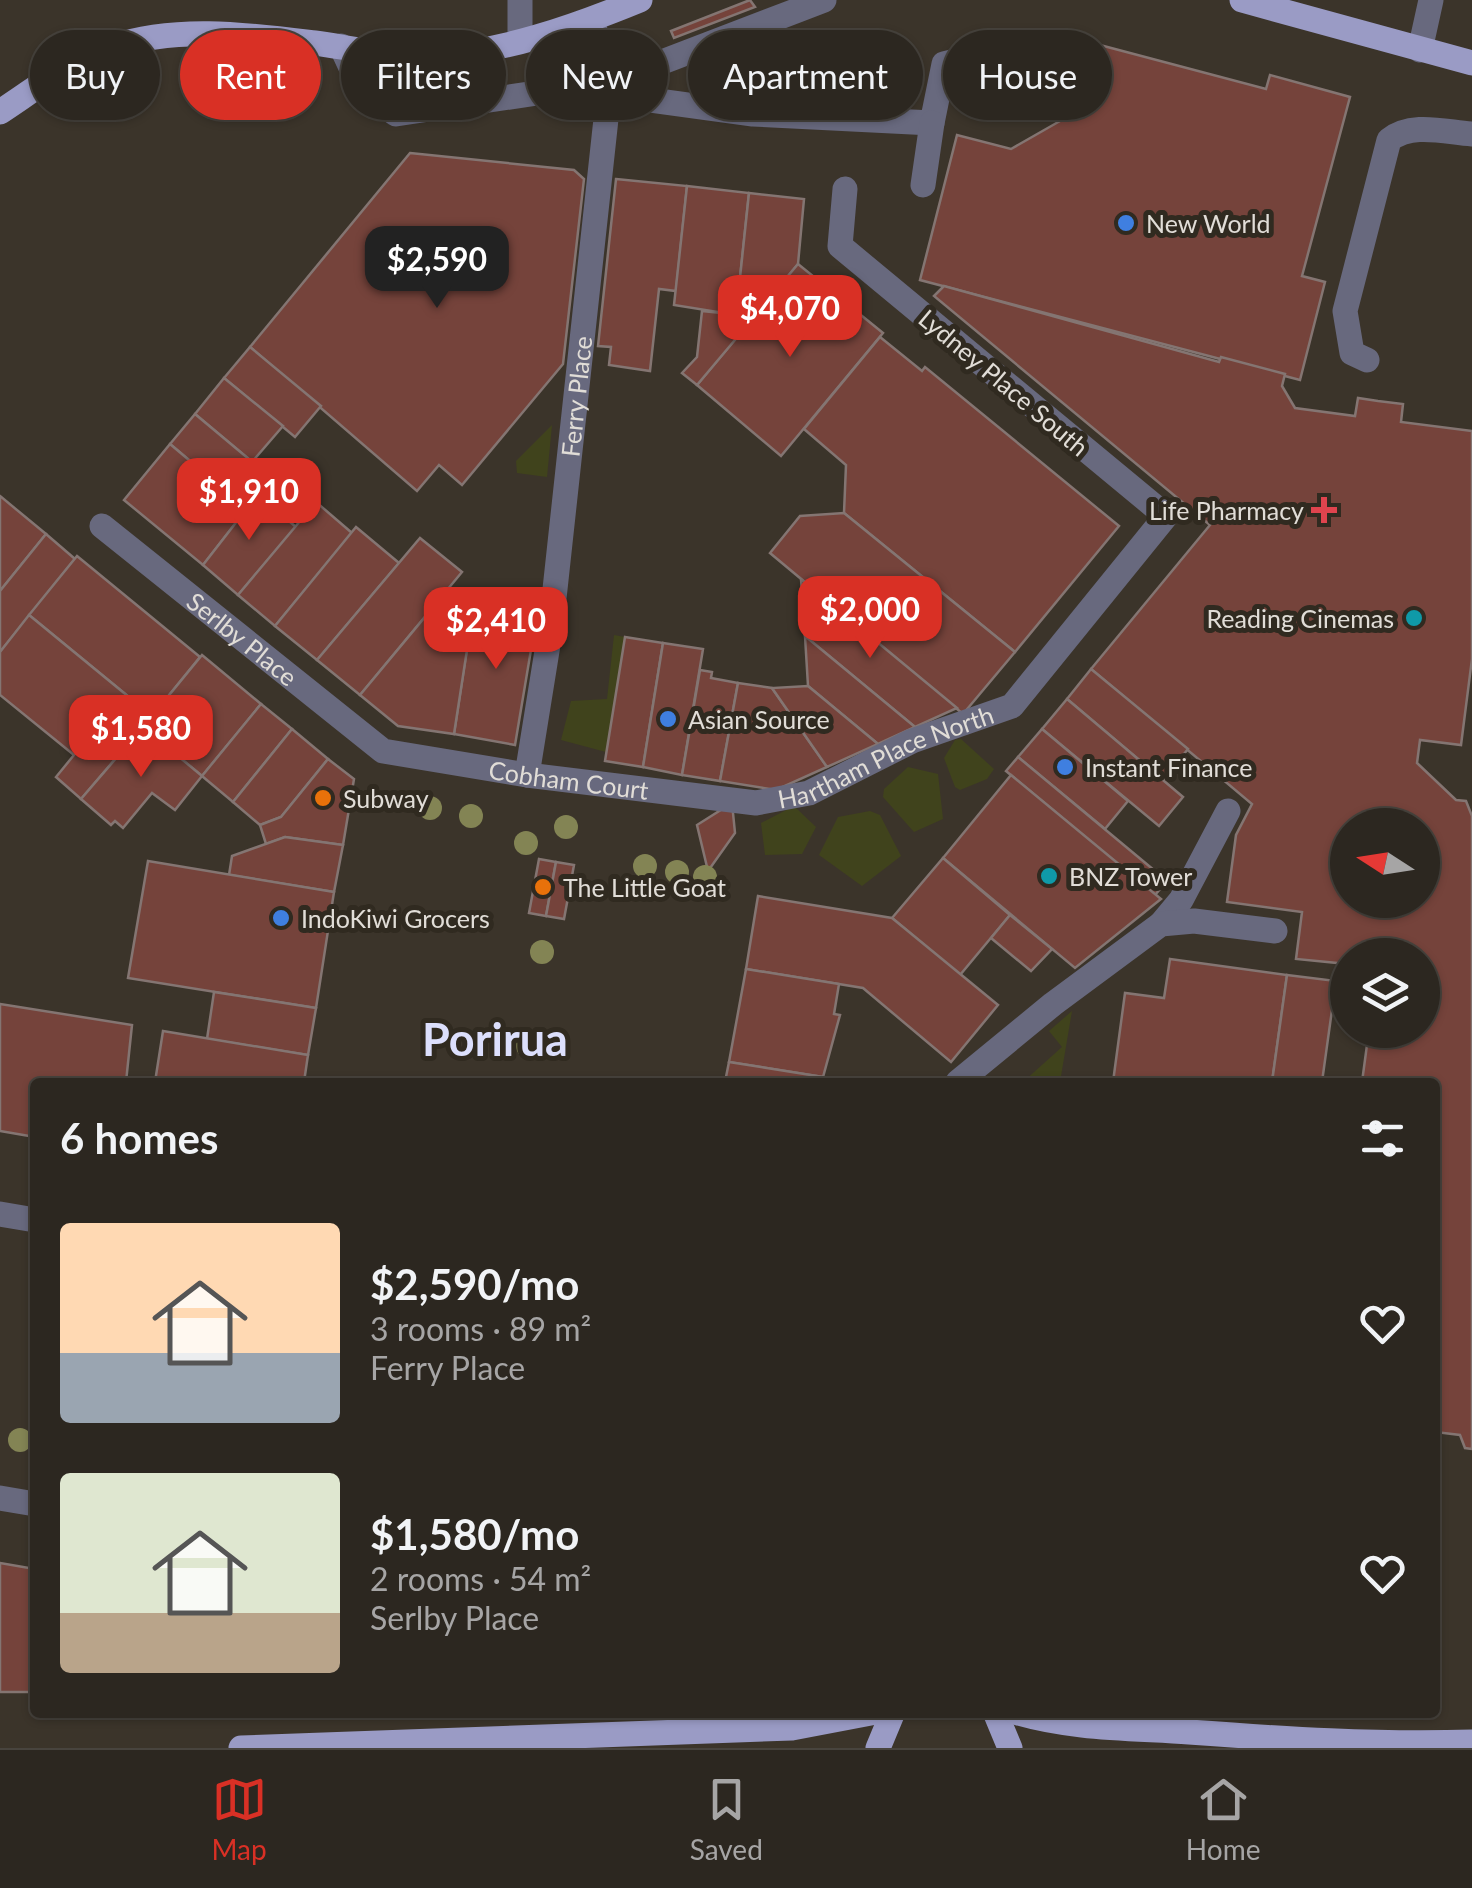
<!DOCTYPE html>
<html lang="en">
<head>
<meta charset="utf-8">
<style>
  :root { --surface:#2c2720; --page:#38332d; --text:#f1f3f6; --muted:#a6a5a5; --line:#48443e; --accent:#d93025 }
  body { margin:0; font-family:Lato,sans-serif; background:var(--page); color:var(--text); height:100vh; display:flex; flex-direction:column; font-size:38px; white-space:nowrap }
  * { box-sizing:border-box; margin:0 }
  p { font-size:32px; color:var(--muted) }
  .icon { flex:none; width:55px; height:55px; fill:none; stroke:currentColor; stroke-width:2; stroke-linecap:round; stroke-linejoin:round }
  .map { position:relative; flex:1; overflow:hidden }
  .side { position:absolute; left:30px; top:1078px; width:1410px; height:640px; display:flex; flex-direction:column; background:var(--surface); border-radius:10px; box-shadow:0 2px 8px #0004,0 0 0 2px var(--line) }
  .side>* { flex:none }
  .guide { position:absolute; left:30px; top:30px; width:1412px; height:90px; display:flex; gap:20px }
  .needle { width:65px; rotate:282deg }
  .tools { position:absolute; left:1330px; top:808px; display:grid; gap:20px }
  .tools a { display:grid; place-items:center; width:110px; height:110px; border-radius:50%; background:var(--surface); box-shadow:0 2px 8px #0004,0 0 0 2px var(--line); font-size:50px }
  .price { position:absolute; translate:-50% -85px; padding:0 22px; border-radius:20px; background:var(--accent); color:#fff; font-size:32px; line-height:65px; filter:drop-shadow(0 2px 5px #0008) }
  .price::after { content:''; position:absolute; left:50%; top:60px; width:30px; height:22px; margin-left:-15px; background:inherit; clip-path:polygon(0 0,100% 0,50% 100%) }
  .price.on { background:#222; color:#fff }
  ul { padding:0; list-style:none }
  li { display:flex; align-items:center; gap:30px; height:250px; padding:0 30px }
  li span { display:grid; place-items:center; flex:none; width:280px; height:200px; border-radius:10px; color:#555 }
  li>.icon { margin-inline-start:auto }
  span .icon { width:120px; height:120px; fill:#fffc; stroke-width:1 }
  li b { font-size:42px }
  h2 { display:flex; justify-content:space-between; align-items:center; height:120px; padding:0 30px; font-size:42px }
  .pill { padding:0 35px; border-radius:45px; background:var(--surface); box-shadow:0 2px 8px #0004,0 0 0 2px var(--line); font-size:35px; line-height:90px }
  .pill.on { background:var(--accent); color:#fff }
  .tabs { display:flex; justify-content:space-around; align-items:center; height:140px; border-top:2px solid var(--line); background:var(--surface); font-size:28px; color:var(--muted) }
  .tabs a { display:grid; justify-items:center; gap:5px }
  .tabs .on { color:var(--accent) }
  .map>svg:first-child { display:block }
  .green { fill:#40431c }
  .building { fill:#75433b; stroke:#847572; stroke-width:2.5; fill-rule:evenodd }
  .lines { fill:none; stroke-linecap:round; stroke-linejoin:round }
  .minor { stroke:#68697e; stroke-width:25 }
  .major { stroke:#9a9bc5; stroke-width:25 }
  .tree { fill:#838454 }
  .shop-dot { fill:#3f7fe0; stroke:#302a20; stroke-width:4 }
  .health-dot { fill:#e0444e; stroke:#302a20; stroke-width:4 }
  .culture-dot { fill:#0f9aa8; stroke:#302a20; stroke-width:4 }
  .food-dot { fill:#e8710a; stroke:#302a20; stroke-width:4 }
  .labels { text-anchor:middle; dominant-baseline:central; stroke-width:10; stroke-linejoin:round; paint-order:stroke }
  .poi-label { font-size:25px; fill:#e1ddd7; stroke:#302a20; text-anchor:start }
  .street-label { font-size:25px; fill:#e1ddd7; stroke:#302a20 }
  .town-label { font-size:45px; font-weight:bold; fill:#dcdffc; stroke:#302a20 }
</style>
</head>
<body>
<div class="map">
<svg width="1472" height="1748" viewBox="0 0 1472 1748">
  <rect width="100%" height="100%" fill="#3b342a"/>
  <g class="green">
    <path d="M552 425 547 477 517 473 516 461Z"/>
    <path d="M614 635 625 637 606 752 561 740 571 701 607 699Z"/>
    <path d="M961 739 994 769 987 779 960 790 955 787 944 758 955 740Z"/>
    <path d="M908 767 938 774 943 819 914 832 883 797 884 789Z"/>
    <path d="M794 806 816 827 802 854 765 855 761 823Z"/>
    <path d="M870 811 880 815 901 856 862 886 819 855 838 817Z"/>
    <path d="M1072 1011 1060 1082H1023L1062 1047 1049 1031Z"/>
  </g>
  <g class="building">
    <path d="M750 0 755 7 674 38 671 31Z"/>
    <path d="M1081 40 1266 89 1270 75 1350 97 1302 276 1325 282 1300 380 920 280 957 135 1011 149 1060 121Z"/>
    <path d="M410 153 574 170 584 179 563 364 462 485 439 465 417 491 250 347Z"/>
    <path d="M616 179 687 186 676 291 659 289 650 371 609 365 611 347 598 346Z"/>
    <path d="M687 186 749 193 737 306 730 314 674 305Z"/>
    <path d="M749 193 804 199 798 264 761 309 737 306Z"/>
    <path d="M798 264 883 333 781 456 697 385Z"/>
    <path d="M944 286 1219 362 1221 357 1285 374 1282 386 1295 408 1355 416 1358 398 1378 401 1403 404 1401 422 1472 431V659L1461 745 1420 740 1417 763 1456 800 1466 801 1472 816V1449L1465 1448 1460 1435 1435 1432V1082H1362L1369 1030H1422V955H1348V964L1296 959 1302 912 1227 902 1236 835 1252 804 1091 669 1210 525 934 296ZM1348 825H1422V900H1348Z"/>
    <path d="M737 306 761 309 697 385 682 373 697 357 702 311 730 314Z"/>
    <path d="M880 337 922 371 925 367 1119 526 1015 652 844 513 846 465 804 429Z"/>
    <path d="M250 347 321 406 295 437 224 378Z"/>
    <path d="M224 378 283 426 252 462 195 414Z"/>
    <path d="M195 414 256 465 230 495 170 444Z"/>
    <path d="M170 444 240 503 238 520 203 565 124 500Z"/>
    <path d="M268 491 271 506 296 527 238 595 203 565 238 520 240 503Z"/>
    <path d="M0 496 46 534 0 591Z"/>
    <path d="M316 502 352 533 275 626 238 595Z"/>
    <path d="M844 513 1015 652 963 714 770 553 800 516Z"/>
    <path d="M356 527 399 563 317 660 275 626Z"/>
    <path d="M46 534 75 559 0 652V591Z"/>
    <path d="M420 538 462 572 360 695 317 660Z"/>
    <path d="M77 556 200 657 152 716 29 615Z"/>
    <path d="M801 579 957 708 915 727 805 636Z"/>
    <path d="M511 592 535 596 530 619 536 620 515 745 454 734 473 609 508 616Z"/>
    <path d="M440 599 471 624 454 734 398 726 360 695Z"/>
    <path d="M29 615 152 716 81 799 56 777 74 755 0 695V652Z"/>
    <path d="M805 636 915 727 878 744 808 686Z"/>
    <path d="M625 637 663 643 643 767 605 761Z"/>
    <path d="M663 643 703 649 682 775 643 767Z"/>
    <path d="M202 655 261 704 202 776 143 727Z"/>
    <path d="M1091 669 1188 749 1163 780 1067 699Z"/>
    <path d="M700 670 712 672 711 678 738 683 720 781 682 775Z"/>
    <path d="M738 683 772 688 827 767 776 790 720 781Z"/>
    <path d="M808 686 878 744 827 767 772 688Z"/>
    <path d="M1067 699 1183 797 1159 826 1042 729Z"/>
    <path d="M261 704 292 729 233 802 202 776Z"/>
    <path d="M143 727 202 776 175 810 152 793 123 828 115 821 111 825 81 799Z"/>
    <path d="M292 729 328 759 281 817 260 825 233 802Z"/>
    <path d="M1042 729 1128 801 1105 829 1018 757Z"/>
    <path d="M1018 757 1167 881 1155 895 1006 771Z"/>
    <path d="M328 759 354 779 343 845 285 837 266 844 260 825 281 817Z"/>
    <path d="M1011 775 1161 899 1075 968 943 858Z"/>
    <path d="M732 803 735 833 708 871 697 825Z"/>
    <path d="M285 837 343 845 334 892 229 875 232 856Z"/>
    <path d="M943 858 1010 915 960 975 892 918Z"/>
    <path d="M539 859 556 862 546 916 529 913Z"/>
    <path d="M148 861 334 892 316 1008 128 978Z"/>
    <path d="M556 862 574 865 564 919 546 916Z"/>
    <path d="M758 896 892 918 998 1005 951 1062 863 988 746 969Z"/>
    <path d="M1010 915 1052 949 1031 971 991 938Z"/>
    <path d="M1170 959 1287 975 1272 1082H1113L1125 993 1164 998Z"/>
    <path d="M746 969 839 984 834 1014 840 1015 823 1077 729 1062Z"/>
    <path d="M1287 975 1336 981 1322 1082H1272Z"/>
    <path d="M214 992 316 1008 308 1055 207 1039Z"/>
    <path d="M0 1004 132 1025 126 1082H35V1137L0 1131Z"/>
    <path d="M163 1031 308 1055 304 1082H155Z"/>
    <path d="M729 1062 823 1077 853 1082H725Z"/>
    <path d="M0 1563 35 1569V1692H0Z"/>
  </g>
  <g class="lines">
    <g class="minor">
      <path d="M520 39V0"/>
      <path d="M341 46 361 89 396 114 610 82 824 0"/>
      <path d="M1420 50 1431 0"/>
      <path d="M610 82 636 98 753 114 932 123 944 64 1008 48 1031 53"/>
      <path d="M923 185 932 123"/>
      <path d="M1367 360 1352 353 1345 311 1389 140C1412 122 1444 132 1472 134"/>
      <path id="s1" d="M102 526 383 751 527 775 756 803 809 793 912 741 1012 706 1166 516 840 246 845 189"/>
      <path id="s2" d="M527 775 551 626 610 82 592 20"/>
      <path d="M1161 924 1181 900 1228 811"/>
      <path d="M958 1082 1053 1004 1161 924 1194 921 1275 931"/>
      <path d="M0 1214 35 1220"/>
      <path d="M0 1498 35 1504"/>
    </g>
    <g class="major">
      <path d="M1242 0 1472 63"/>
      <path d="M0 112C35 89 71 61 112 47 176 25 249 35 315 43 351 48 391 57 428 56 499 54 574 27 640 0"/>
      <path d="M995 1712 1010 1748"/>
      <path d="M1015 1712C1071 1729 1131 1728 1189 1732 1284 1739 1377 1745 1472 1742"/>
      <path d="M241 1748 792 1728 876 1712"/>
      <path d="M878 1748 893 1712"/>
    </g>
  </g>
  <g class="tree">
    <circle cx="430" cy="808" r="12"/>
    <circle cx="471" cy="816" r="12"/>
    <circle cx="566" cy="827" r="12"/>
    <circle cx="526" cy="843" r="12"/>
    <circle cx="645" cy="866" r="12"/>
    <circle cx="677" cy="872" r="12"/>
    <circle cx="705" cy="877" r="12"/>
    <circle cx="542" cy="952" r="12"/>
    <circle cx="528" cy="1046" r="12"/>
    <circle cx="20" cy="1440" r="12"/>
  </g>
  <g class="shop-dot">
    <circle cx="1126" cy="223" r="10"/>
    <circle cx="668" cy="719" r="10"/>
    <circle cx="1065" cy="767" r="10"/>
    <circle cx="281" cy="918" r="10"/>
  </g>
  <path class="health-dot" d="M1319 495h10v10h10v10h-10v10h-10v-10h-10v-10h10z"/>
  <g class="culture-dot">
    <circle cx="1414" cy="618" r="10"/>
    <circle cx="1049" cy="876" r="10"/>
  </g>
  <g class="food-dot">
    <circle cx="323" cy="798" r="10"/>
    <circle cx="543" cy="887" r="10"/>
  </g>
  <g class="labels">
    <g class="poi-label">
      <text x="1146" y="223">New World</text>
      <text x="1304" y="510" text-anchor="end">Life Pharmacy</text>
      <text x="1394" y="618" text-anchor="end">Reading Cinemas</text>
      <text x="688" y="719">Asian Source</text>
      <text x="1085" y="767">Instant Finance</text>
      <text x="343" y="798">Subway</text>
      <text x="1069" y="876">BNZ Tower</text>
      <text x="563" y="887">The Little Goat</text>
      <text x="301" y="918">IndoKiwi Grocers</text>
    </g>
    <g class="street-label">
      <text transform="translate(1004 382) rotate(40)">Lydney Place South</text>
      <text stroke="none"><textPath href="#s2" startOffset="382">Ferry Place</textPath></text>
      <text stroke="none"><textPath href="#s1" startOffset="180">Serlby Place</textPath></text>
      <text stroke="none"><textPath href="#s1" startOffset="875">Hartham Place North</textPath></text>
      <text stroke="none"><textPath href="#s1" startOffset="548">Cobham Court</textPath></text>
    </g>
    <g class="town-label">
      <text x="495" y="1039">Porirua</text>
    </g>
  </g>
</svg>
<div class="tools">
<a><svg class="needle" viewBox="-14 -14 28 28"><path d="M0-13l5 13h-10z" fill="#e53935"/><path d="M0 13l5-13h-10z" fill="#a6a5a5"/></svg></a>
<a><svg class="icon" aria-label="layers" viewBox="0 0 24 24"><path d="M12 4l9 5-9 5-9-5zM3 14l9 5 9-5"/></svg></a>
</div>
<b class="price on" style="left:437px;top:311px">$2,590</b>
<b class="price" style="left:790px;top:360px">$4,070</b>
<b class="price" style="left:249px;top:543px">$1,910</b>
<b class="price" style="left:870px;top:661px">$2,000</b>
<b class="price" style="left:496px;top:672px">$2,410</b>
<b class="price" style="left:141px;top:780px">$1,580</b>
<div class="guide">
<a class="pill">Buy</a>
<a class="pill on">Rent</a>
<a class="pill">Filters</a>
<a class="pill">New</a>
<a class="pill">Apartment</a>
<a class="pill">House</a>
</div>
<section class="side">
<h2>6 homes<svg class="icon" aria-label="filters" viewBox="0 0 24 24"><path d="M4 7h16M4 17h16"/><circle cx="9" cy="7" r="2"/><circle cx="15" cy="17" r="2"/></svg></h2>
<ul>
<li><span style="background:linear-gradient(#ffd9b3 65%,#9aa5b1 0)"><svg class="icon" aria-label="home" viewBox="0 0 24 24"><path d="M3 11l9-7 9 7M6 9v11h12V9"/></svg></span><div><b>$2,590/mo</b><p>3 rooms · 89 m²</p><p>Ferry Place</p></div><svg class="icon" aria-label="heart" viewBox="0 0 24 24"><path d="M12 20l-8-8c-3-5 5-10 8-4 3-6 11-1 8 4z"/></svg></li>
<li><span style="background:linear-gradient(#dfe7d0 70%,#b9a48a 0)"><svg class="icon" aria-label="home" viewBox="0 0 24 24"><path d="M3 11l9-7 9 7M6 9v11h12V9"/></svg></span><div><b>$1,580/mo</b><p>2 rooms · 54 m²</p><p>Serlby Place</p></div><svg class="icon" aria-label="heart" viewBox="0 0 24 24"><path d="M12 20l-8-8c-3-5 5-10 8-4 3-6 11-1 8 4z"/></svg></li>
</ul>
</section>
</div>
<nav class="tabs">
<a class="on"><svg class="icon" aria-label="map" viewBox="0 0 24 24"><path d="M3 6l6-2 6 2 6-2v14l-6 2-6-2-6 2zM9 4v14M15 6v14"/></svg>Map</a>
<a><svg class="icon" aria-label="saved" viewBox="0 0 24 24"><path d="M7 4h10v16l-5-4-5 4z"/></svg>Saved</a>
<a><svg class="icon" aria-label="home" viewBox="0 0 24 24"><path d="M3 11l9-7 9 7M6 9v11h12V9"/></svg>Home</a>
</nav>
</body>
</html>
